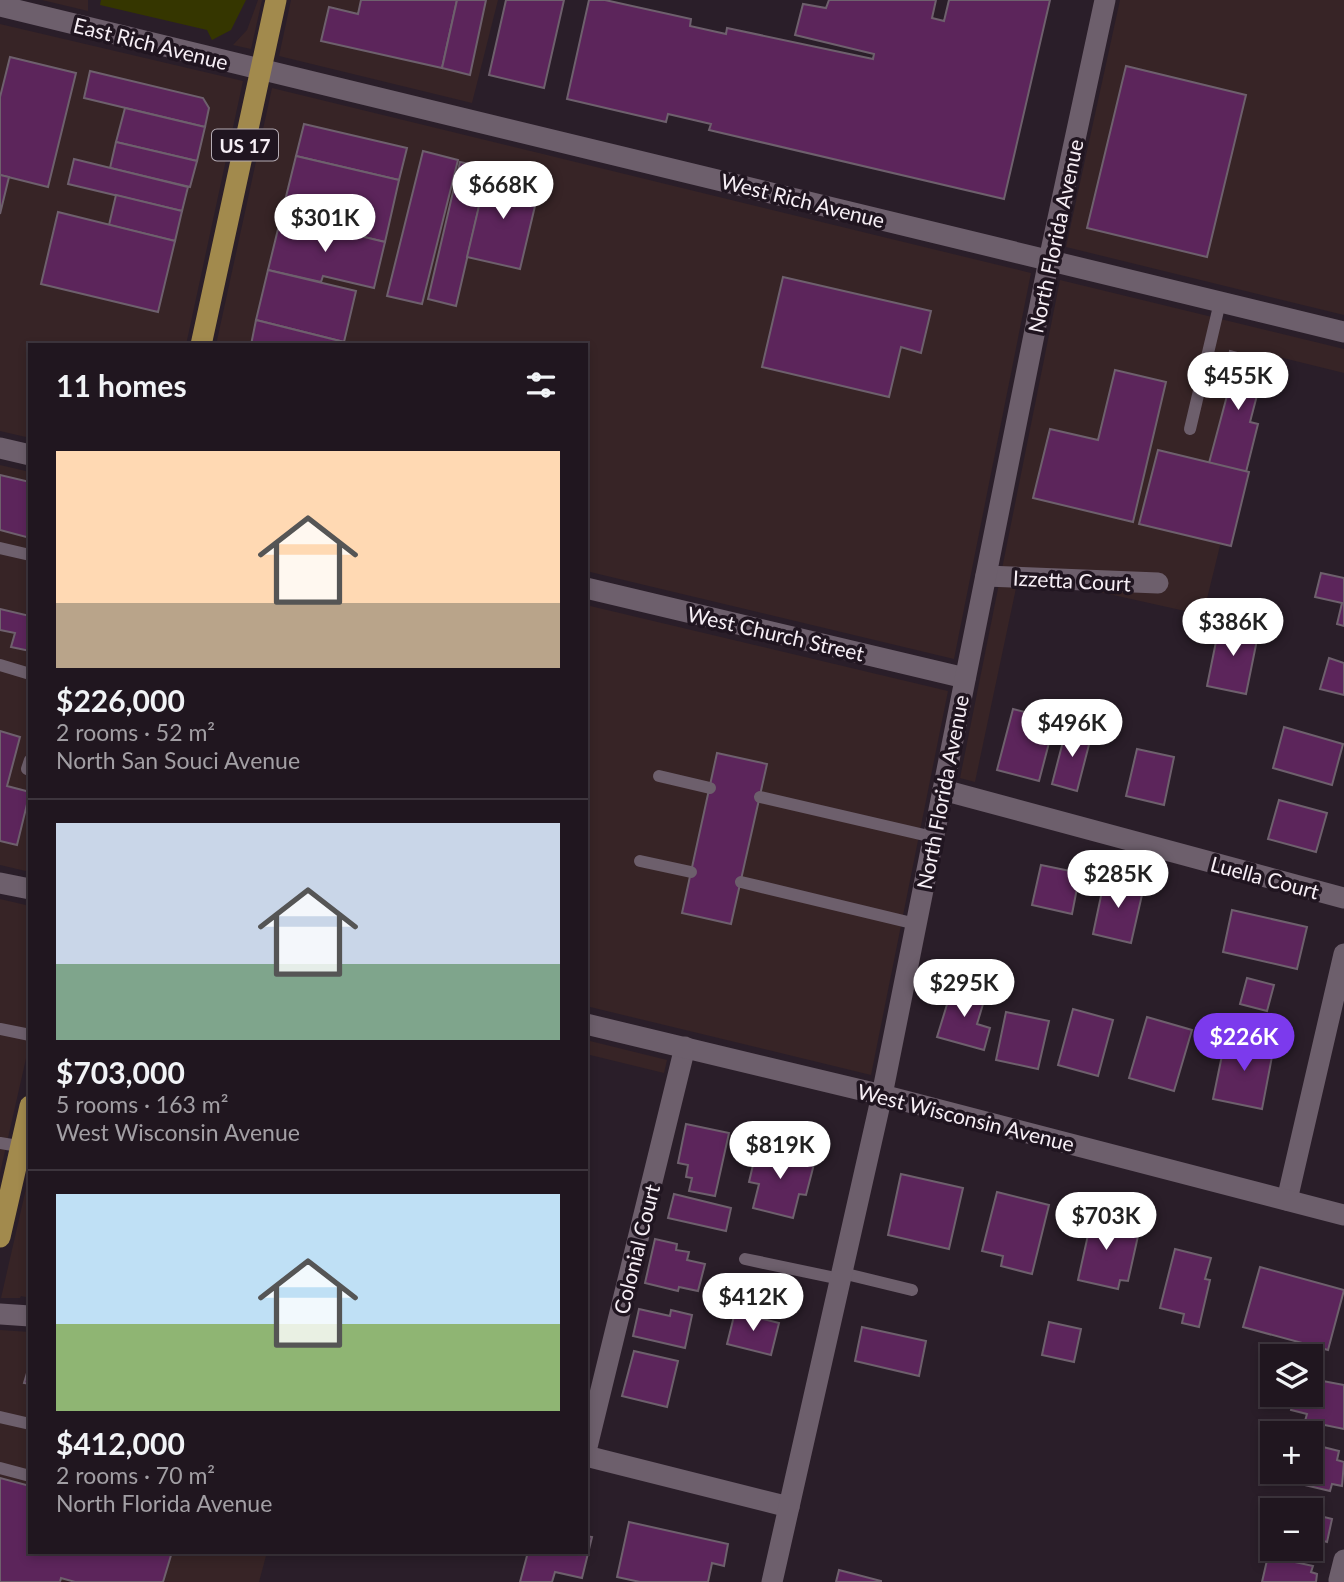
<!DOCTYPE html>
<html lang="en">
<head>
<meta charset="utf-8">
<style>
  :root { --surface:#20161f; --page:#2d232c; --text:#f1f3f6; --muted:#a29fa4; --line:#3d353d; --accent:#7c3aed }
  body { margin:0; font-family:Lato,sans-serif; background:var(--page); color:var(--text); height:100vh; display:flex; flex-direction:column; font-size:26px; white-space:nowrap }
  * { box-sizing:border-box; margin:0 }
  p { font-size:23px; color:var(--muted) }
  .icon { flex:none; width:38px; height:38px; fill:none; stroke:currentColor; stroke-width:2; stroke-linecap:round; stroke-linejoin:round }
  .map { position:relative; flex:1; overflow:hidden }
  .panel { position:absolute; left:28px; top:343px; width:560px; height:1211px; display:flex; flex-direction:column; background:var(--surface); border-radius:0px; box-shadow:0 4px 10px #0003,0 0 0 2px var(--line) }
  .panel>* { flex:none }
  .fabs { position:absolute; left:1260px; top:1344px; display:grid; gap:14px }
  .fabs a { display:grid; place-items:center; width:63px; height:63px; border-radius:0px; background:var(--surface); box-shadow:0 4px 10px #0003,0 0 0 2px var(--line); font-size:35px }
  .price { position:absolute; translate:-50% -60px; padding:0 16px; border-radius:24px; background:#fff; color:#222; font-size:23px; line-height:46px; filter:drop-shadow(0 2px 4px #0008) }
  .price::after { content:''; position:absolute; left:50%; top:42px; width:21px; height:16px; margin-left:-10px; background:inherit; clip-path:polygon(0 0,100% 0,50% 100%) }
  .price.current { background:var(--accent); color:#fff }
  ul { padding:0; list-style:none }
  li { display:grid; align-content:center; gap:14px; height:371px; padding:0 28px }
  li+li { border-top:2px solid var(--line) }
  li span { display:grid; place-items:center; height:217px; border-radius:0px; color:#555 }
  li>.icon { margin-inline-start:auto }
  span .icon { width:126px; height:126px; fill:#fffc; stroke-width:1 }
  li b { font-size:30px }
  h2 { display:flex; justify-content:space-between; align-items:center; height:84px; padding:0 28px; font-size:30px }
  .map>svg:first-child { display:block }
  .commercial { fill:#372426 }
  .green { fill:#353600 }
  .building { fill:#5c255b; stroke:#6e606d; stroke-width:2 }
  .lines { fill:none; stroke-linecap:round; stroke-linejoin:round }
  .lane { stroke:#6d5f6c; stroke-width:12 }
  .street { stroke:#6d5f6c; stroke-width:21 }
  .secondary { stroke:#6d5f6c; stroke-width:21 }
  .primary { stroke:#a28a4d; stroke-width:21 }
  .labels { text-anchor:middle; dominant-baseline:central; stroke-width:7; stroke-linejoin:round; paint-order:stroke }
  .shield { fill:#201520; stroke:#b6adb5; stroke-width:2 }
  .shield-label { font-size:19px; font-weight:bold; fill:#f6eef5 }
  .street-label { font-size:21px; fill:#f6eef5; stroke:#201520 }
</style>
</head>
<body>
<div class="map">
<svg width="1344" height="1582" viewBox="0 0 1344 1582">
  <rect width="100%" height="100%" fill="#2a1e29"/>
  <g class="commercial">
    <path d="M42 0H88V11Z"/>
    <path d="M258 0H262L251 49 233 45 247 30Z"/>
    <path d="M291 0H498L472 103 279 56Z"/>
    <path d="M1120 0H1344V315L1066 247Z"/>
    <path d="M0 24 243 81 186 345H30V438L0 431Z"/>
    <path d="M272 88 1031 273 954 659 586 571V345H216Z"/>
    <path d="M1060 280 1344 349V373L1267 354 1203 615 1019 574 975 782 960 778Z"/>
    <path d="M0 465 30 472V872L0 865Z"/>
    <path d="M586 605 948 691 871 1075 586 1006Z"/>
    <path d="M0 899 30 906V1041L0 1173Z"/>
    <path d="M586 1040 667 1060 664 1073 586 1054Z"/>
    <path d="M30 1171V1298L21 1296 20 1298H1Z"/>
    <path d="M0 1330 30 1332V1552H267L259 1582H0Z"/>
  </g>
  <path class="green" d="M101 0H246L231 30 212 40 207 30 100 5Z"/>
  <g class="building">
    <path d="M361 0H457L442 68 321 41 329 7 358 14Z"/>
    <path d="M457 0H486L470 75 442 68Z"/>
    <path d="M506 0H564L544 88 489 75Z"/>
    <path d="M589 0H605L691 19 690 26 726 34 727 28 873 59 874 54 795 35 803 4 826 8 829 0H936L932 18 944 21 949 0H1050L1004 199 709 130 711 124 668 114 666 122 567 99Z"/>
    <path d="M10 57 76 73 48 187 0 175V97Z"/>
    <path d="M1126 66 1246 95 1207 257 1087 228Z"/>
    <path d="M90 71 203 98 209 108 205 127 84 98Z"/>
    <path d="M125 108 205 127 197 161 116 142Z"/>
    <path d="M304 124 407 148 399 180 296 156Z"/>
    <path d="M116 142 197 161 190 187 110 168Z"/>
    <path d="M423 151 458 160 422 304 387 296Z"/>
    <path d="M296 156 399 180 385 242 281 217Z"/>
    <path d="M74 159 188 187 182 211 68 184Z"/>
    <path d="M460 162 488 168 456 306 428 299Z"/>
    <path d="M487 172 540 185 520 269 467 257Z"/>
    <path d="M0 175 9 177 0 214Z"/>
    <path d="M116 195 182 211 175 241 109 225Z"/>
    <path d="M58 212 175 241 158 312 41 284Z"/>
    <path d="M281 217 385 242 374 288 323 276 321 282 268 270Z"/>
    <path d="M268 270 356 291 344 342 256 320Z"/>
    <path d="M783 277 931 311 921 353 901 347 889 397 762 367Z"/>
    <path d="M256 320 344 342 343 345H251Z"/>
    <path d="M1230 351 1266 361 1250 422 1258 424 1246 472 1209 463 1228 392 1220 390Z"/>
    <path d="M1115 370 1166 382 1133 522 1033 498 1050 429 1098 440Z"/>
    <path d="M1158 450 1249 472 1231 546 1139 524Z"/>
    <path d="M0 475 30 482V538L0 530Z"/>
    <path d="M1321 573 1344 578V626L1337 624 1342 603 1315 597Z"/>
    <path d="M0 609 30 616V651L11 647 15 633 0 630Z"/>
    <path d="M1220 622 1259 630 1246 694 1207 686Z"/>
    <path d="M1329 658 1344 663V695L1320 689Z"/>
    <path d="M1013 709 1055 720 1039 781 997 770Z"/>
    <path d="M1067 726 1092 733 1077 791 1052 784Z"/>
    <path d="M1284 727 1343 744 1332 785 1273 768Z"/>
    <path d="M0 731 20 737 7 786 30 792 17 845 0 841Z"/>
    <path d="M1137 749 1174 757 1164 805 1126 796Z"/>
    <path d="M717 753 767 764 731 924 682 913Z"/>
    <path d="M1279 800 1327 813 1316 852 1268 839Z"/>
    <path d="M1041 865 1080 873 1072 914 1032 905Z"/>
    <path d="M1105 877 1144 886 1131 943 1093 934Z"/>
    <path d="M1232 910 1307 927 1297 969 1223 952Z"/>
    <path d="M1247 978 1274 985 1267 1011 1240 1004Z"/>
    <path d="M953 985 986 994 977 1024 990 1028 984 1050 937 1037Z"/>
    <path d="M1073 1009 1113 1020 1098 1076 1058 1065Z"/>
    <path d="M1006 1012 1049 1021 1038 1069 996 1060Z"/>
    <path d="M1147 1017 1192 1030 1174 1091 1129 1078Z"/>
    <path d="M1226 1036 1274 1046 1262 1109 1213 1099Z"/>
    <path d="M686 1124 729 1133 715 1196 689 1191 692 1178 686 1177 688 1165 678 1163Z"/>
    <path d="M791 1146 802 1148 799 1161 814 1164 806 1195 799 1194 793 1218 753 1208 759 1184 749 1182 757 1148 788 1155Z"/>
    <path d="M901 1174 963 1188 949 1249 888 1235Z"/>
    <path d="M997 1192 1049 1205 1032 1274 1001 1266 1003 1256 982 1251Z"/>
    <path d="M674 1194 731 1208 726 1231 668 1218Z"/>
    <path d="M1082 1215 1126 1225 1124 1233 1138 1236 1128 1281 1120 1280 1118 1289 1078 1280 1088 1235 1078 1232Z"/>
    <path d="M655 1239 677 1244 676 1250 689 1252 687 1260 705 1264 698 1291 679 1287 678 1291 645 1283Z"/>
    <path d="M1175 1249 1211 1258 1205 1279 1210 1280 1199 1327 1182 1323 1184 1314 1160 1308Z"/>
    <path d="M1260 1267 1344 1290 1328 1350 1243 1327Z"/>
    <path d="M639 1309 670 1316 671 1310 692 1315 685 1348 633 1336Z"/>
    <path d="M735 1312 779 1323 771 1355 727 1344Z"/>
    <path d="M1049 1322 1081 1329 1074 1362 1042 1355Z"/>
    <path d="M862 1327 926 1341 919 1376 855 1361Z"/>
    <path d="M634 1351 678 1361 667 1407 622 1396Z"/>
    <path d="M30 1363V1384L24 1383Z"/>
    <path d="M1312 1379 1344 1385V1429L1305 1421 1307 1414 1291 1410 1294 1396 1308 1400 1311 1395Z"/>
    <path d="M1311 1444 1339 1451 1337 1460 1344 1462 1342 1486 1332 1484 1330 1491 1292 1482 1293 1477 1286 1476 1287 1472H1311Z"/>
    <path d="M0 1478 30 1486V1552H172L163 1582H75L61 1578 60 1582H0Z"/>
    <path d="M1286 1504 1324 1512V1517L1332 1519 1327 1542 1317 1539 1315 1547 1311 1546V1510H1285Z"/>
    <path d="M629 1522 728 1544 724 1566 712 1563 708 1582H640L617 1577Z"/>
    <path d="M586 1536 592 1537 582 1578 555 1572 552 1582H520L528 1552H586Z"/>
    <path d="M1268 1556 1313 1566 1311 1572 1317 1574 1316 1582H1262Z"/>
    <path d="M839 1570 881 1581V1582H836Z"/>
  </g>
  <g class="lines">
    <g class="lane">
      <path d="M1190 429 1220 302"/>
      <path d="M0 548 30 555"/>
      <path d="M0 665 30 674"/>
      <path d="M30 760 27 769 30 770"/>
      <path d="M659 776 710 788"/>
      <path d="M760 797 933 837"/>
      <path d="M640 861 691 872"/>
      <path d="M741 882 916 924"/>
      <path d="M0 1029 30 1035"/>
      <path d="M0 1143 24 1147"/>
      <path d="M745 1259 840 1279"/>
      <path d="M842 1273 912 1290"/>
      <path d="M0 1417 30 1424"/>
      <path d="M0 1468 30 1476"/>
    </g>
    <g class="street">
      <path d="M0 6 1344 332"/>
      <path d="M0 448 30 455"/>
      <path d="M986 576 1158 583"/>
      <path d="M586 588 965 678"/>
      <path d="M943 790 1344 898"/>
      <path d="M1287 1200 1344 954"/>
      <path d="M0 1314 30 1316"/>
      <path d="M586 1451 685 1047"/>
      <path d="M586 1456 789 1507"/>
      <path d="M1339 1580 1344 1560"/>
      <path d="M772 1582 882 1095"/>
    </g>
    <g class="secondary">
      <path d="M0 883 30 889"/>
      <path d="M586 1024 882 1095 1344 1215"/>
      <path d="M882 1095 1049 260 1105 0"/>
    </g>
    <g class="primary">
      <path d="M201 345 276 0"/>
      <path d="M0 1237 30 1106"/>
    </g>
  </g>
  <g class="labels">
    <rect class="shield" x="212" y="129.5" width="66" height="31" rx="5"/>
    <g class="shield-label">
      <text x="245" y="145">US 17</text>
    </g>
    <g class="street-label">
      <text transform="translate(151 43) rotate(14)">East Rich Avenue</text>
      <text transform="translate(803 200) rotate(14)">West Rich Avenue</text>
      <text transform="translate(1055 236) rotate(-78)">North Florida Avenue</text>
      <text transform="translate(1072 580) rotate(3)">Izzetta Court</text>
      <text transform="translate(776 633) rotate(13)">West Church Street</text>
      <text transform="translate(942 792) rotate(-79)">North Florida Avenue</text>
      <text transform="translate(1265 877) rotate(15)">Luella Court</text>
      <text transform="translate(966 1117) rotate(14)">West Wisconsin Avenue</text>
      <text transform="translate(636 1249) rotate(-76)">Colonial Court</text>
    </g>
  </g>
</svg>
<div class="fabs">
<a><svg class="icon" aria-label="layers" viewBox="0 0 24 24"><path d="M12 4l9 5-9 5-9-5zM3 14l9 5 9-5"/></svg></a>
<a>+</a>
<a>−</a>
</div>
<b class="price" style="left:503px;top:221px">$668K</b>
<b class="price" style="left:325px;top:254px">$301K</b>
<b class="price" style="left:1238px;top:412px">$455K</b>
<b class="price" style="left:1233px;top:658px">$386K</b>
<b class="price" style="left:1072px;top:759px">$496K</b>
<b class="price" style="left:1118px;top:910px">$285K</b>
<b class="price" style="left:964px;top:1019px">$295K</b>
<b class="price current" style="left:1244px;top:1073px">$226K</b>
<b class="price" style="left:780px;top:1181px">$819K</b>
<b class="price" style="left:1106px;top:1252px">$703K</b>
<b class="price" style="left:753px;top:1333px">$412K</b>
<section class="panel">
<h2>11 homes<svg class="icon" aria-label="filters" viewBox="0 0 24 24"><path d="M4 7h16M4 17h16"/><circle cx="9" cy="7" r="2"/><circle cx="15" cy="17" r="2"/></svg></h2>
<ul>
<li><span style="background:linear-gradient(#ffd9b3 70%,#b9a48a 0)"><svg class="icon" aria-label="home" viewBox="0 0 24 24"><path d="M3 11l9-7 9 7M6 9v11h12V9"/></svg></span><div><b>$226,000</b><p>2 rooms · 52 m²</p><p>North San Souci Avenue</p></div></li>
<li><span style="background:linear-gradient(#c9d6e8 65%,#7fa58c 0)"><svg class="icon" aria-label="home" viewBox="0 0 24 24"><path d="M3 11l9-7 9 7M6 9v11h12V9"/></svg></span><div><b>$703,000</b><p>5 rooms · 163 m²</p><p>West Wisconsin Avenue</p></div></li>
<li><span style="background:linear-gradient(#bfe0f5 60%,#8fb573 0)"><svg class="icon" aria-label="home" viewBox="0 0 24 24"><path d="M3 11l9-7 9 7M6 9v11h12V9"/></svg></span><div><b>$412,000</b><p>2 rooms · 70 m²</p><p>North Florida Avenue</p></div></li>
</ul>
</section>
</div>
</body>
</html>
